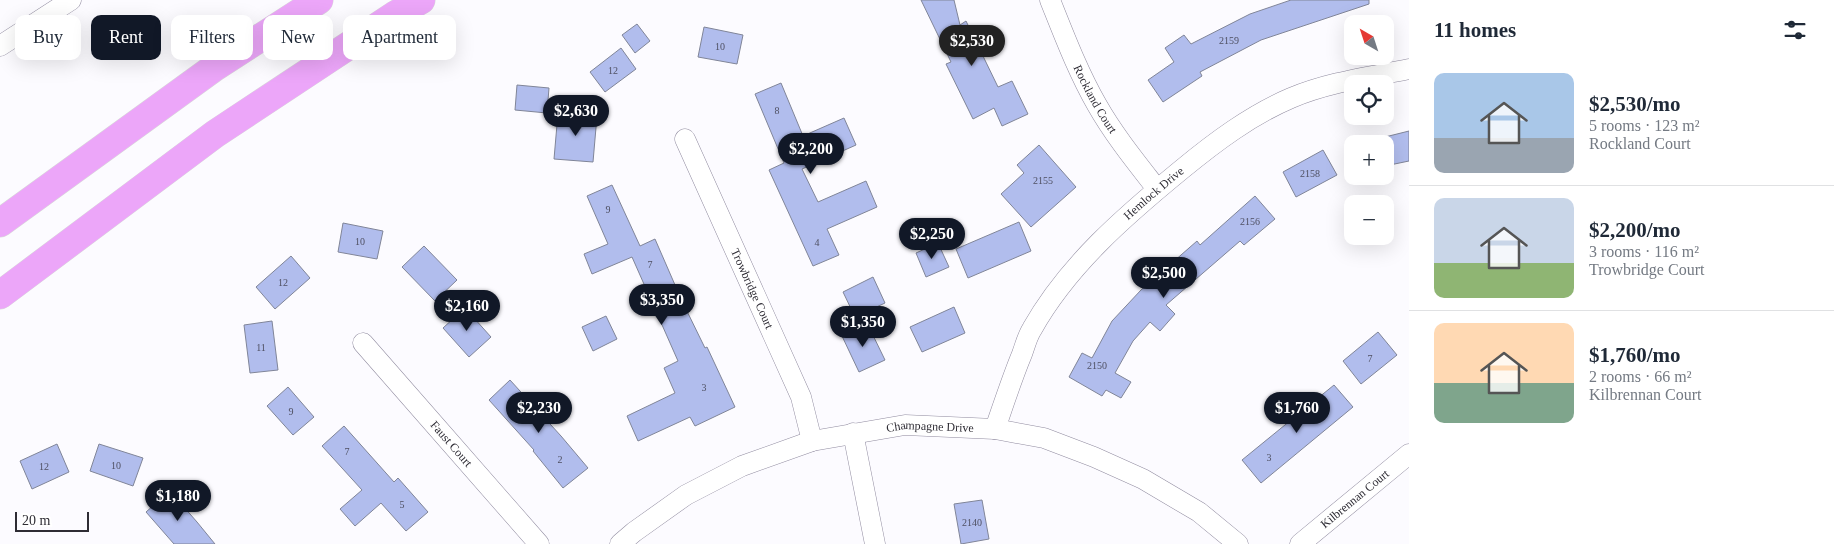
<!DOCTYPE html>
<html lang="en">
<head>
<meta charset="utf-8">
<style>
  :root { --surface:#fff; --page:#f6f6f7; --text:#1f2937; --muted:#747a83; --line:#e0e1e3; --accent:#111827 }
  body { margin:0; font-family:"Times New Roman",serif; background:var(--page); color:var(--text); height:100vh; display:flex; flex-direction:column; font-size:19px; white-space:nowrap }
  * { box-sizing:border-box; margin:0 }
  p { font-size:16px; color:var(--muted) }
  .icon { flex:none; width:28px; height:28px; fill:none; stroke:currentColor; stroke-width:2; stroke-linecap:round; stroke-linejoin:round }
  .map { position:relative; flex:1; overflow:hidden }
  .details { display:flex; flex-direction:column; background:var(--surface); width:425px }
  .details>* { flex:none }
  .guide { position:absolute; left:15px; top:15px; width:475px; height:45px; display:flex; gap:10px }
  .needle { width:32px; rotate:321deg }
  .fabs { position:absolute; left:1344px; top:15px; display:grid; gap:10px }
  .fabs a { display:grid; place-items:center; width:50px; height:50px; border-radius:10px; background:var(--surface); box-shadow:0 5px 20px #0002; font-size:25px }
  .scale { position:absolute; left:15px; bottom:12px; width:74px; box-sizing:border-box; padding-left:5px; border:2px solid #2e2c34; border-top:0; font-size:14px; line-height:18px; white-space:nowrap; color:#2e2c34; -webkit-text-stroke:4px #fff; paint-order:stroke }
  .price { position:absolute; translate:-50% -42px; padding:0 11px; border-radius:18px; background:var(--accent); color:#fff; font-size:16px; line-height:32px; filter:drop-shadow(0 1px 2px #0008) }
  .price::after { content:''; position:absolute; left:50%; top:30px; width:15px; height:11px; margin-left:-8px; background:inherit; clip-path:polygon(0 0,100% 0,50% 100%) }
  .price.selected { background:#222; color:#fff }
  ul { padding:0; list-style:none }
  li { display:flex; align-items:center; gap:15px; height:125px; padding:0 25px }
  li+li { border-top:1px solid var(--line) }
  li span { display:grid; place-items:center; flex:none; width:140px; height:100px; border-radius:10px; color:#555 }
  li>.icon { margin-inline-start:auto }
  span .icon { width:60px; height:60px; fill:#fffc; stroke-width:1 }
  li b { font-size:21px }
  h2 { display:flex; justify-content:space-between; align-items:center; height:60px; padding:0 25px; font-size:21px }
  .pill { padding:0 18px; border-radius:10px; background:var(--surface); box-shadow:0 5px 20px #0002; font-size:18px; line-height:45px }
  .pill.selected { background:var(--accent); color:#fff }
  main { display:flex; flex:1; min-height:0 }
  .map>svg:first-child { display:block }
  .building { fill:#b1bded; stroke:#808598 }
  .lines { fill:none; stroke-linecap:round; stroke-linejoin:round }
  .street-casing { stroke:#918ca0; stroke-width:21 }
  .highway-casing { stroke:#d9d9da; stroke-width:29 }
  .street { stroke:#fff; stroke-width:20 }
  .highway { stroke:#eca6f9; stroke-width:28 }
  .labels { text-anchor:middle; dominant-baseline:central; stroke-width:4; stroke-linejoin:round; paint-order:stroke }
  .number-label { font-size:10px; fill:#4f5062 }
  .street-label { font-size:12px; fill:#2e2c34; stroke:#fff }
</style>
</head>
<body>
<main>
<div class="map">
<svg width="1409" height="544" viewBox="0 0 1409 544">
  <rect width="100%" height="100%" fill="#fcfbff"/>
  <g class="building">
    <path d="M921 0H954L960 25 966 21 998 87 1012 81 1028 114 1002 126 994 108 973 119 946 64 951 62Z"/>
    <path d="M1291 0H1369V4L1261 40 1200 72 1202 76 1163 102 1148 80 1174 62 1165 48 1184 35 1191 44 1250 14Z"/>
    <path d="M637 24 650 41 635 53 622 35Z"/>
    <path d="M704 27 743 35 737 64 698 57Z"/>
    <path d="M621 48 636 69 605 92 590 72Z"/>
    <path d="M781 83 803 136 844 118 856 145 802 169 818 202 866 181 877 207 827 229 839 255 813 266 769 170 784 163 755 94Z"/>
    <path d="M517 85 549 88 547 113 515 110Z"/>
    <path d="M558 113 597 116 593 162 554 159Z"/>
    <path d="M1409 131V161L1385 166V137Z"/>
    <path d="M1039 145 1076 187 1031 227 1001 194 1024 173 1017 165Z"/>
    <path d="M1323 150 1337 175 1296 197 1283 172Z"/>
    <path d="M612 185 640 246 655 239 682 301 705 348 707 347 735 407 695 426 690 417 638 441 627 416 675 393 664 368 678 361 632 257 592 274 584 254 608 244 587 196Z"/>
    <path d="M1255 196 1275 219 1244 245 1240 241 1166 305 1175 314 1160 331 1150 322 1133 341 1115 373 1131 382 1121 398 1106 390 1102 396 1069 377 1082 353 1092 358 1112 321 1141 290 1197 241 1200 245Z"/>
    <path d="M1019 222 1031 251 968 278 956 249Z"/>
    <path d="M343 223 383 231 377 259 338 252Z"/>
    <path d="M938 243 949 267 926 277 916 253Z"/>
    <path d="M424 246 457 280 435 301 402 267Z"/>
    <path d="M291 256 310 278 275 309 256 287Z"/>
    <path d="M873 277 885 303 855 317 843 292Z"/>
    <path d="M954 307 965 333 922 352 910 327Z"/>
    <path d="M465 308 491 337 469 357 443 328Z"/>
    <path d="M606 316 617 339 593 351 582 327Z"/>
    <path d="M272 321 278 370 250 373 244 325Z"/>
    <path d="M867 323 885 360 859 372 842 336Z"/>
    <path d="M1378 332 1397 355 1361 384 1343 361Z"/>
    <path d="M510 380 561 436 588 468 563 488 533 451 534 450 489 400Z"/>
    <path d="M1334 385 1353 407 1261 483 1242 460Z"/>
    <path d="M288 387 314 417 293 435 267 406Z"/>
    <path d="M344 426 394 482 398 478 428 512 406 531 381 503 355 526 340 509 362 490 322 446Z"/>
    <path d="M57 444 69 472 32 489 20 461Z"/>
    <path d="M99 444 143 458 133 486 90 471Z"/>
    <path d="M170 491 197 522 215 544H174L146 512Z"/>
    <path d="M982 500 989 539 961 544 954 504Z"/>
  </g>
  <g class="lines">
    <defs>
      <g id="street">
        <path id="s1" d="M1050 0C1064 35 1078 72 1097 105 1114 135 1136 162 1157 189"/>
        <path d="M0 46 71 0"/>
        <path id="s2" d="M685 139 801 397 812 441"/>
        <path id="s3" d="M363 343 539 544"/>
        <path id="s4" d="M995 429C1004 403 1012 378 1022 354 1025 346 1027 337 1032 329 1068 265 1125 216 1181 170 1215 142 1251 115 1291 98 1329 82 1369 77 1409 69"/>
        <path d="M853 433 875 544"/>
        <path id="s5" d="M620 544 634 532 686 495 742 466 812 441 905 425 995 429 1044 438 1094 457 1143 479 1199 512 1238 544"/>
        <path id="s6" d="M1300 544 1409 454"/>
      </g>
      <g id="highway">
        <path d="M0 223 215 67 319 0"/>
        <path d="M0 295 215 134 395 15 421 0"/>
      </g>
    </defs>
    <use href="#street" class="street-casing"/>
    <use href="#highway" class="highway-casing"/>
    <use href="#street" class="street"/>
    <use href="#highway" class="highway"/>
  </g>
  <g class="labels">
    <g class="number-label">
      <text x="1229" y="40">2159</text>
      <text x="720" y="46">10</text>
      <text x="613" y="70">12</text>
      <text x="777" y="110">8</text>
      <text x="1310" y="173">2158</text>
      <text x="1043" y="180">2155</text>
      <text x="608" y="209">9</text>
      <text x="1250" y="221">2156</text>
      <text x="360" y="241">10</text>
      <text x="817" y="242">4</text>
      <text x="650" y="264">7</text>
      <text x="283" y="282">12</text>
      <text x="261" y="347">11</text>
      <text x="1370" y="358">7</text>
      <text x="1097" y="365">2150</text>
      <text x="704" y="387">3</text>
      <text x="291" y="411">9</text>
      <text x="347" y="451">7</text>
      <text x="1269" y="457">3</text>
      <text x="560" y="459">2</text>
      <text x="116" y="465">10</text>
      <text x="44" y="466">12</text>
      <text x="402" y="504">5</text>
      <text x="972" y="522">2140</text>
    </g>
    <g class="street-label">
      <text stroke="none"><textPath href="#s1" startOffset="109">Rockland Court</textPath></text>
      <text stroke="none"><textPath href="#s4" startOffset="290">Hemlock Drive</textPath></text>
      <text stroke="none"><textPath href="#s2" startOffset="164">Trowbridge Court</textPath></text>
      <text stroke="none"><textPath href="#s5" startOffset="339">Champagne Drive</textPath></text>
      <text stroke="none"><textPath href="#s3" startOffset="134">Faust Court</textPath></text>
      <text stroke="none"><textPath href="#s6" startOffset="71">Kilbrennan Court</textPath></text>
    </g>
  </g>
</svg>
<div class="fabs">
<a><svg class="needle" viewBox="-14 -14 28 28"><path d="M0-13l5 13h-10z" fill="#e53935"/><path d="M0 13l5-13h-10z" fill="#747a83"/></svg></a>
<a><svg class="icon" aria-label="locate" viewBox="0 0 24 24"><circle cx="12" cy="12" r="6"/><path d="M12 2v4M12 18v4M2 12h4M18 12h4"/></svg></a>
<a>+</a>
<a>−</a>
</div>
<div class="scale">20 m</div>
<b class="price selected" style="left:972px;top:67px">$2,530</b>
<b class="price" style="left:576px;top:137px">$2,630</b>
<b class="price" style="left:811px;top:175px">$2,200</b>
<b class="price" style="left:932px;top:260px">$2,250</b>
<b class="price" style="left:1164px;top:299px">$2,500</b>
<b class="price" style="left:662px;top:326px">$3,350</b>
<b class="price" style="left:467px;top:332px">$2,160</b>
<b class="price" style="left:863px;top:348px">$1,350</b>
<b class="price" style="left:539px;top:434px">$2,230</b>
<b class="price" style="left:1297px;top:434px">$1,760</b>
<b class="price" style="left:178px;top:522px">$1,180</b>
<div class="guide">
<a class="pill">Buy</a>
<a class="pill selected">Rent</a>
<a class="pill">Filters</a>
<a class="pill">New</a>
<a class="pill">Apartment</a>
</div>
</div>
<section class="details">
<h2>11 homes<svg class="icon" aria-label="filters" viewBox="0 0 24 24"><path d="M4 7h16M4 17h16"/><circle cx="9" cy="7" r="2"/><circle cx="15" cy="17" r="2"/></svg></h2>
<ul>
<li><span style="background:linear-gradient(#a9c7e8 65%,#9aa5b1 0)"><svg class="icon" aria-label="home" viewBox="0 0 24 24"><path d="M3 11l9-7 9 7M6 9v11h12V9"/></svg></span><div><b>$2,530/mo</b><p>5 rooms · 123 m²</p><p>Rockland Court</p></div></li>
<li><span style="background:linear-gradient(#c9d6e8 65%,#8fb573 0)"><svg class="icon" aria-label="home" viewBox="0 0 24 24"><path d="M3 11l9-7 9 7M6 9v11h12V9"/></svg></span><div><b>$2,200/mo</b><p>3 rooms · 116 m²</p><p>Trowbridge Court</p></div></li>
<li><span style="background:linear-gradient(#ffd9b3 60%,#7fa58c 0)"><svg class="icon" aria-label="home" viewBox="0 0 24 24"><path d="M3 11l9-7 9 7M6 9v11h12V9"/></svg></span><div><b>$1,760/mo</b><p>2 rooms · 66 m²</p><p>Kilbrennan Court</p></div></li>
</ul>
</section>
</main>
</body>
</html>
